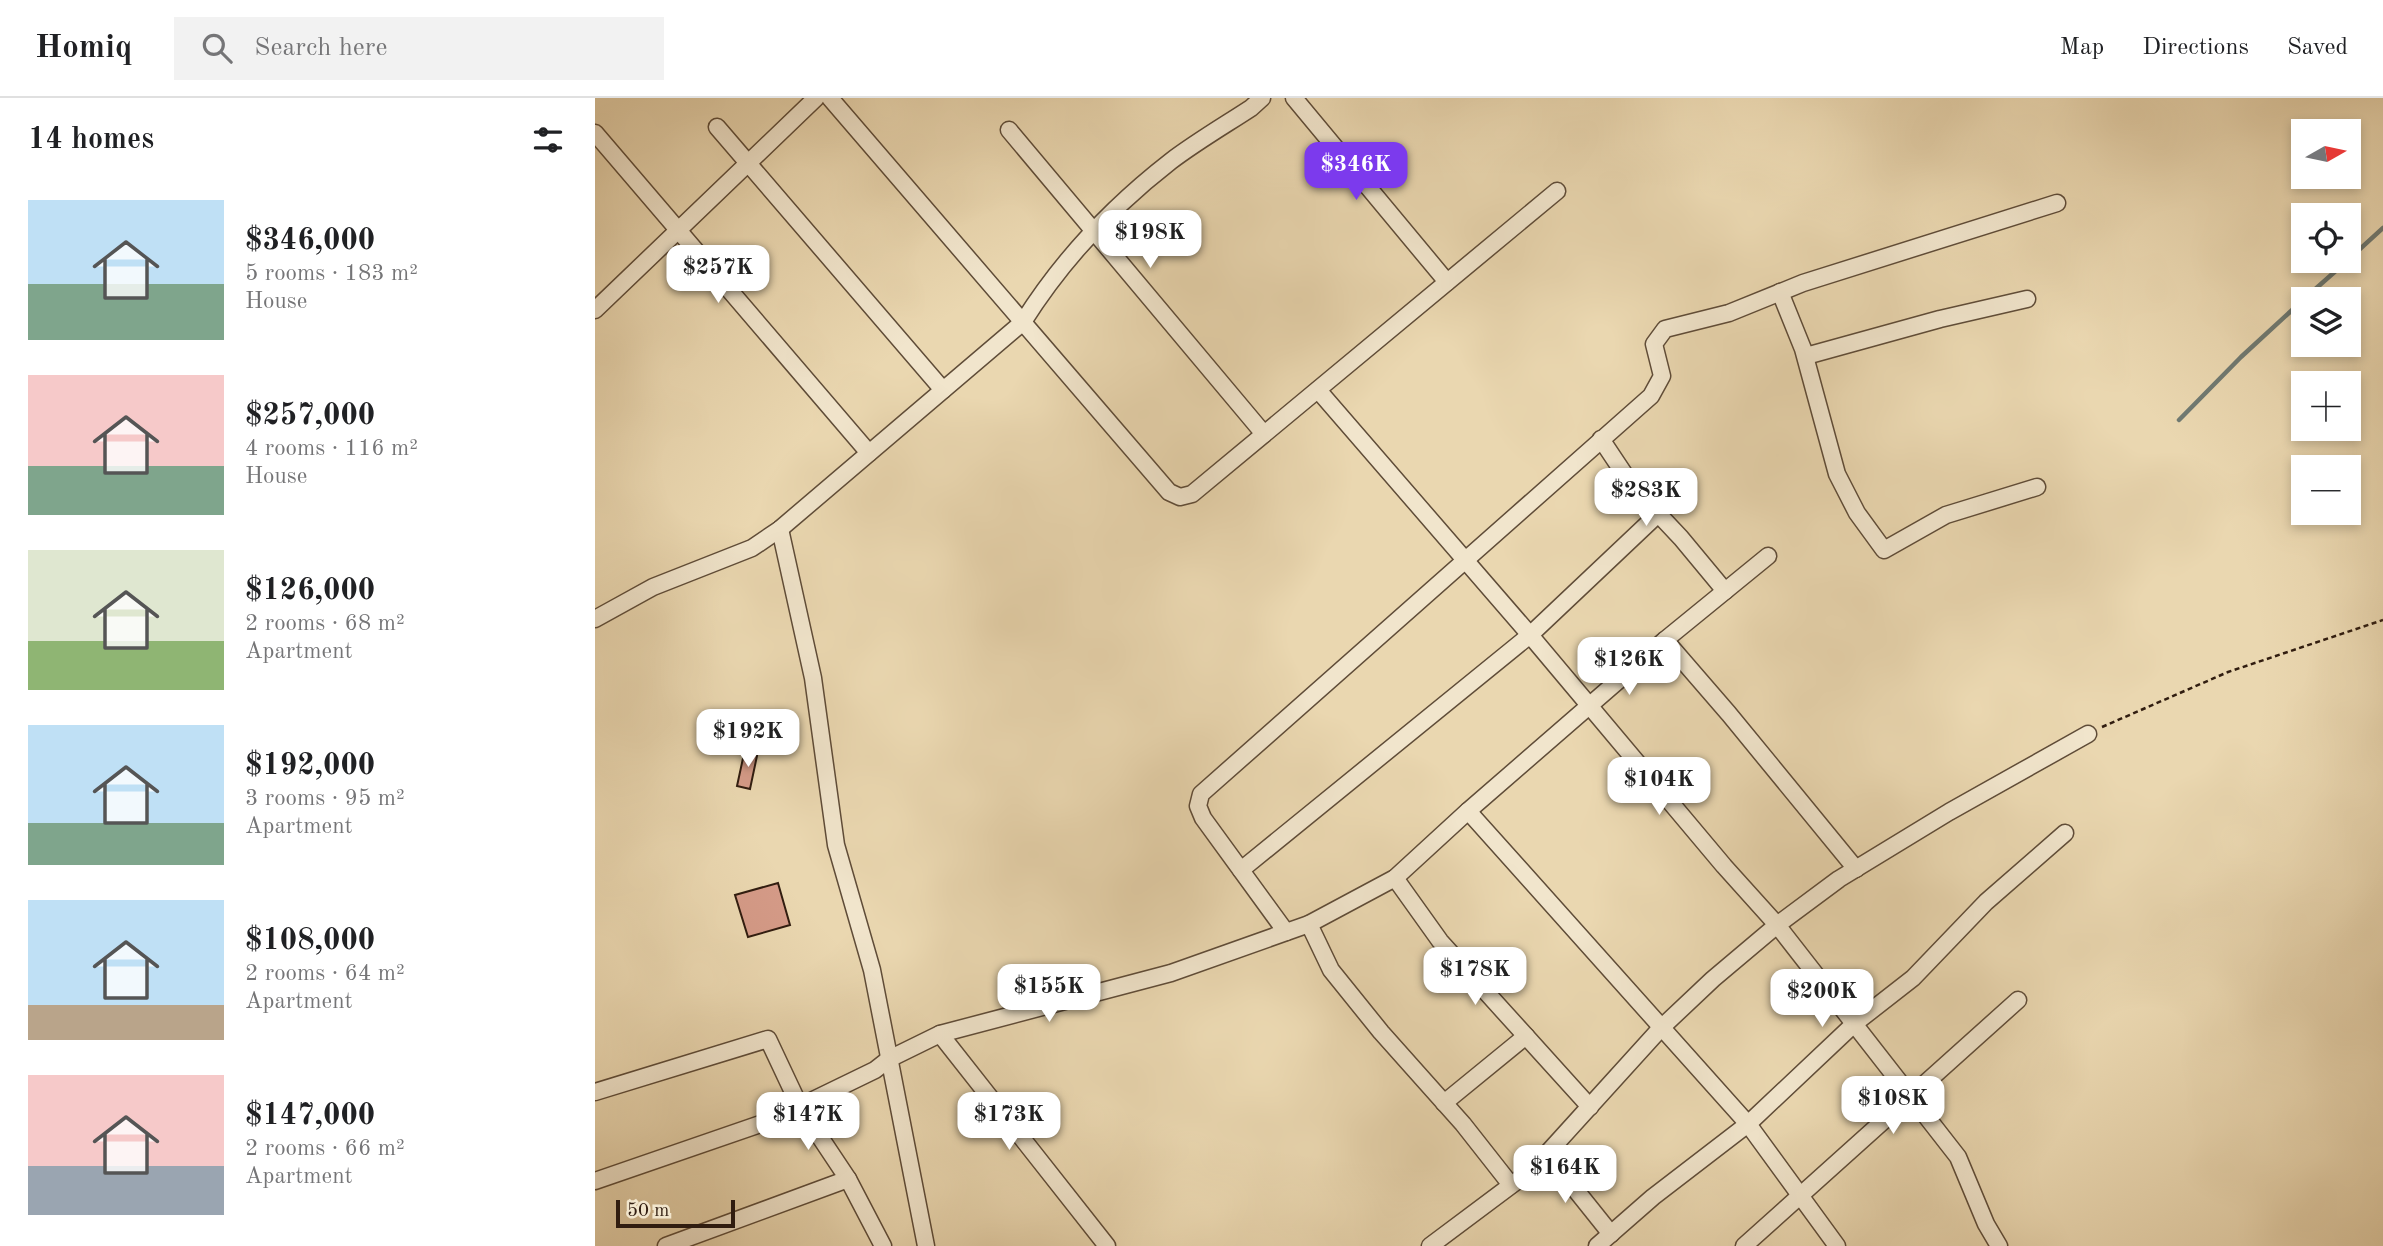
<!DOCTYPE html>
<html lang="en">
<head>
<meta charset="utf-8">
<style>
  :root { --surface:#fff; --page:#f2f2f2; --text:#202124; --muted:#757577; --line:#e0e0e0; --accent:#7c3aed }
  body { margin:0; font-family:"Old Standard TT",serif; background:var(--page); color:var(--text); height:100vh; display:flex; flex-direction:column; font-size:26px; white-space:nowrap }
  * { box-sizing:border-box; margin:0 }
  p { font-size:23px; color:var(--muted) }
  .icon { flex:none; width:38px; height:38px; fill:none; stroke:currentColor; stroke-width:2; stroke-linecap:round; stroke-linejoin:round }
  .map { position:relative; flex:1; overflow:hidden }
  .details { display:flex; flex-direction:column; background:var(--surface); width:595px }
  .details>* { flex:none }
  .needle { width:46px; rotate:81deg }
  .buttons { position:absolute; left:1696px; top:21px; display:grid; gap:14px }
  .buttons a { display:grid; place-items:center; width:70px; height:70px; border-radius:0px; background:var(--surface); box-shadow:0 4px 10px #0003; font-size:35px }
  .scale { position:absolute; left:21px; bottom:18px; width:119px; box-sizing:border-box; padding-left:7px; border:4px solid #311d10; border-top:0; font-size:19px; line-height:24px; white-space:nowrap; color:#311d10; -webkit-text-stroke:5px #f1e5cc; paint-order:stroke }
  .price { position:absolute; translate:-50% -60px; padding:0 16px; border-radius:14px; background:#fff; color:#222; font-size:23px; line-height:46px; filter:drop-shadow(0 2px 4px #0008) }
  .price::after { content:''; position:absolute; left:50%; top:42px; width:21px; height:16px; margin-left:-10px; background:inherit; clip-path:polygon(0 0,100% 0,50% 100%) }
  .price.on { background:var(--accent); color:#fff }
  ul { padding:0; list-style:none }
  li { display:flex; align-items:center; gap:21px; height:175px; padding:0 28px }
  li span { display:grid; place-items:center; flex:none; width:196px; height:140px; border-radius:0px; color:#555 }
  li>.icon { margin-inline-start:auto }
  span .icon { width:84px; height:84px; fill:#fffc; stroke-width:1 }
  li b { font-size:30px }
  h2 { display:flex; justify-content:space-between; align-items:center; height:84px; padding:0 28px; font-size:30px }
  header { display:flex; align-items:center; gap:42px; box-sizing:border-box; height:98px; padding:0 35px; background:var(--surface); border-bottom:2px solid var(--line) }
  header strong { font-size:33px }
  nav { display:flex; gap:38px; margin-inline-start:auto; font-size:24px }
  .search { width:490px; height:63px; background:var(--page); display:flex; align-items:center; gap:18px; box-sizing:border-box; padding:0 24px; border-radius:0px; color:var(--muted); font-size:26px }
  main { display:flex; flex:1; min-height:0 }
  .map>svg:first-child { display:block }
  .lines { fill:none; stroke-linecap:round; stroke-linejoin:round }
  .stream { stroke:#707a72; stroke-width:4.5 }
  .building { fill:#d59b88; stroke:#311d10; stroke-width:2 }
  .minor-casing { stroke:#5f4c38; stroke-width:19 }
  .path { stroke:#311d10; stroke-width:2.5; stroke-dasharray:5 3.5; stroke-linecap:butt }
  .minor { stroke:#f1e5cc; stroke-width:16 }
</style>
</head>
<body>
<header>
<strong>Homiq</strong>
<div class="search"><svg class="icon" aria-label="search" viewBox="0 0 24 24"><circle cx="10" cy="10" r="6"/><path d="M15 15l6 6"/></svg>Search here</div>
<nav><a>Map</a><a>Directions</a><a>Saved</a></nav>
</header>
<main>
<section class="details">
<h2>14 homes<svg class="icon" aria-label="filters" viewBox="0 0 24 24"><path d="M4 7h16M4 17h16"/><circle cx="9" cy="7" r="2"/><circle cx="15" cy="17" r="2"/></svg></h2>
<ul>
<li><span style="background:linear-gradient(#bfe0f5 60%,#7fa58c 0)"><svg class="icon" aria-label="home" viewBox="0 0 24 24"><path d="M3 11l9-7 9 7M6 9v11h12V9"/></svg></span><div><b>$346,000</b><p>5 rooms · 183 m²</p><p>House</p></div></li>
<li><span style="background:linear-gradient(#f6c9c9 65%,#7fa58c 0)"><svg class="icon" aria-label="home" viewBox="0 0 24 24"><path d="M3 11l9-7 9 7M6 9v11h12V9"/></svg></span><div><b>$257,000</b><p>4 rooms · 116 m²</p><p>House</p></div></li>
<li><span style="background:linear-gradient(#dfe7d0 65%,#8fb573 0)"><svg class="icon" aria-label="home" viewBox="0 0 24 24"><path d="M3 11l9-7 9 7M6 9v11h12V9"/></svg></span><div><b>$126,000</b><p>2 rooms · 68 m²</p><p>Apartment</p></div></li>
<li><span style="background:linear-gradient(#bfe0f5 70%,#7fa58c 0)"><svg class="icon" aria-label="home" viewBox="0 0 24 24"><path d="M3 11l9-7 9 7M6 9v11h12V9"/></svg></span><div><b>$192,000</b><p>3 rooms · 95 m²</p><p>Apartment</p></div></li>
<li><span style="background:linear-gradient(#bfe0f5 75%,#b9a48a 0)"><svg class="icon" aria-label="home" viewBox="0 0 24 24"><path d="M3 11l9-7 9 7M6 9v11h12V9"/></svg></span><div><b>$108,000</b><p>2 rooms · 64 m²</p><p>Apartment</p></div></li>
<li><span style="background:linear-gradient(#f6c9c9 65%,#9aa5b1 0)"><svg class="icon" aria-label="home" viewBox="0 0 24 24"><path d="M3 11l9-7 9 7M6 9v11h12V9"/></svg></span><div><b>$147,000</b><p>2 rooms · 66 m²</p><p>Apartment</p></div></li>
</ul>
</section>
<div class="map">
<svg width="1788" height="1148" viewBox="0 0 1788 1148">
  <rect width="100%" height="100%" fill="#ead7b0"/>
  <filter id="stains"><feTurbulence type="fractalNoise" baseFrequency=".00286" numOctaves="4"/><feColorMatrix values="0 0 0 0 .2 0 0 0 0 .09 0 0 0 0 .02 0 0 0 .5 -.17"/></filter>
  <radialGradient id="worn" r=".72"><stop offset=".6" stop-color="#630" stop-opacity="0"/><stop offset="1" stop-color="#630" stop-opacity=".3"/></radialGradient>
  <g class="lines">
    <g class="stream">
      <path d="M1754 161 1788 130"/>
      <path d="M1709 201 1752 163"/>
      <path d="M1584 322 1646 259 1708 202"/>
    </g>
  </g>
  <g class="building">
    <path d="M150 651 163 653 155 691 142 688Z"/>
    <path d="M183 785 195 827 153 839 140 797Z"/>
  </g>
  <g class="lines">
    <defs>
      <g id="minor">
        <path d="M235 0 574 394 585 399 597 396 962 93"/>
        <path d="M699 0 852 184"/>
        <path d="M122 29 348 292"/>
        <path d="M414 32 669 336"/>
        <path d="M0 35 274 355"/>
        <path d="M1185 194 1208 251 1242 376 1262 415 1289 452 1351 417 1442 389"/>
        <path d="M0 212 221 0"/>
        <path d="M1211 258 1345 221 1432 201"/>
        <path d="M723 292 935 537 1129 768 1182 827 1363 1059 1391 1126 1404 1148"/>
        <path d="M1006 341 1038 389 1086 440 1130 493"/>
        <path d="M185 431 218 580 241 747 277 872 331 1148"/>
        <path d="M0 521 58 489 157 450 185 431 428 224C467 162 518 108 576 63 601 44 630 27 656 10L667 0"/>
        <path d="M1070 542 1134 616 1261 771"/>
        <path d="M873 713 1153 1026 1242 1148"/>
        <path d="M646 772 935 537 1063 416"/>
        <path d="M800 780 845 843 995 1009"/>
        <path d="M714 826 736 872 786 934 868 1026 916 1087"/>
        <path d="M691 834 608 720 603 708 606 696 1056 298 1067 278 1059 246 1070 231 1134 215 1208 185 1462 105"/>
        <path d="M345 936 512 1148"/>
        <path d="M0 994 173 941 205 1009 253 1081 288 1148"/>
        <path d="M849 1005 931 938"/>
        <path d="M952 1056 1016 1136"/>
        <path d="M0 1083 177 1022 280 972 294 961 345 936 576 875 714 826 800 780 873 713 1070 542 1173 458"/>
        <path d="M71 1148 253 1081"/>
        <path d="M835 1148 938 1071 1065 931 1118 881 1182 827 1244 781 1354 714 1493 636"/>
        <path d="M1002 1148 1058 1099 1153 1026 1259 926 1318 880 1391 804 1470 735"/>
        <path d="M1149 1148 1423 902"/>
      </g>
    </defs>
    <use href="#minor" class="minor-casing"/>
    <path class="path" d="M1507 629 1633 574 1788 522"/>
    <use href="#minor" class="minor"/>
  </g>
  <rect width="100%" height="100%" filter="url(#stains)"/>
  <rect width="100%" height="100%" fill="url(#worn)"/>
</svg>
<div class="buttons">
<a><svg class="needle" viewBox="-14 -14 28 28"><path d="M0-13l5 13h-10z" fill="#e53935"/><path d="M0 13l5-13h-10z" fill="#757577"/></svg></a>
<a><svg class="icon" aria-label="locate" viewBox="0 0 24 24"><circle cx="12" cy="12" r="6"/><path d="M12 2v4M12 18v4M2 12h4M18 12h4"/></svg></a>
<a><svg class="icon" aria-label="layers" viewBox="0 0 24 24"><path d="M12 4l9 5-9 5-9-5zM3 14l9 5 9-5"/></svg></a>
<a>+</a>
<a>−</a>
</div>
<div class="scale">50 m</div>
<b class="price on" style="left:761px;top:104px">$346K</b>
<b class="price" style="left:555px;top:172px">$198K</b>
<b class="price" style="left:123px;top:207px">$257K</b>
<b class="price" style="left:1051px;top:430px">$283K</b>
<b class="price" style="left:1034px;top:599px">$126K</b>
<b class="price" style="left:153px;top:671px">$192K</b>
<b class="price" style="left:1064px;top:719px">$104K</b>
<b class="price" style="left:880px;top:909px">$178K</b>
<b class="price" style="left:454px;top:926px">$155K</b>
<b class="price" style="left:1227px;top:931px">$200K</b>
<b class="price" style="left:1298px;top:1038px">$108K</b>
<b class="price" style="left:213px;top:1054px">$147K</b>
<b class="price" style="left:414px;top:1054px">$173K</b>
<b class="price" style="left:970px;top:1107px">$164K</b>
</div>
</main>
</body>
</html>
